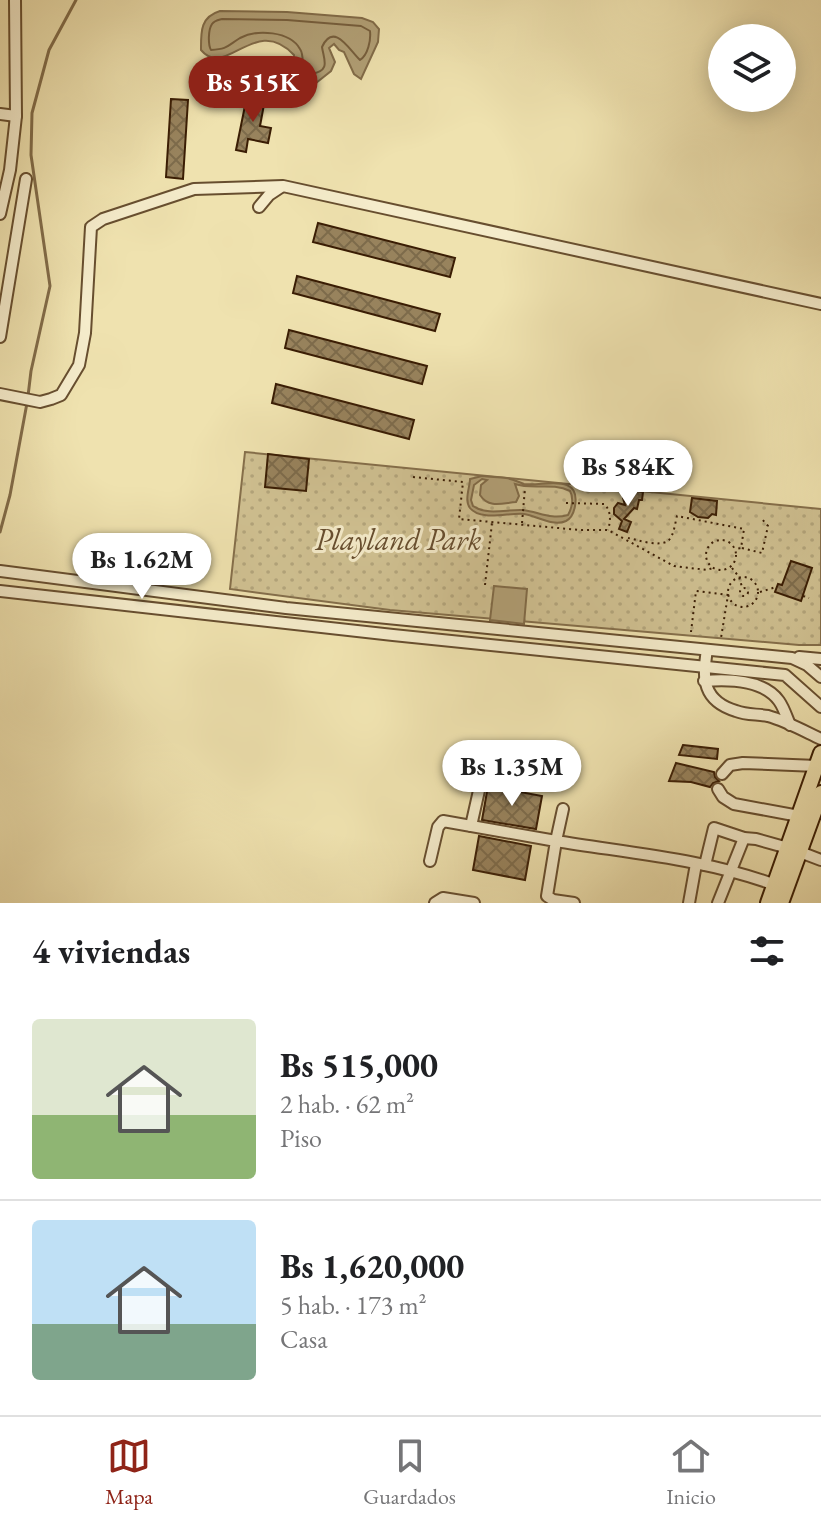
<!DOCTYPE html>
<html lang="es">
<head>
<meta charset="utf-8">
<style>
  :root { --surface:#fff; --page:#f2f2f2; --text:#202124; --muted:#757577; --line:#e0e0e0; --accent:#8f2418 }
  body { margin:0; font-family:"EB Garamond",serif; background:var(--page); color:var(--text); height:100vh; display:flex; flex-direction:column; font-size:30px; white-space:nowrap }
  * { box-sizing:border-box; margin:0 }
  p { font-size:26px; color:var(--muted) }
  .icon { flex:none; width:44px; height:44px; fill:none; stroke:currentColor; stroke-width:2; stroke-linecap:round; stroke-linejoin:round }
  .map { position:relative; height:903px; overflow:hidden }
  .side { display:flex; flex-direction:column; background:var(--surface); flex:1 }
  .side>* { flex:none }
  .fabs { position:absolute; left:708px; top:24px; display:grid; gap:16px }
  .fabs a { display:grid; place-items:center; width:88px; height:88px; border-radius:50%; background:var(--surface); box-shadow:0 4px 20px #0003; font-size:40px }
  .price { position:absolute; translate:-50% -68px; padding:0 18px; border-radius:28px; background:#fff; color:#222; font-size:26px; line-height:52px; filter:drop-shadow(0 2px 4px #0008) }
  .price::after { content:''; position:absolute; left:50%; top:48px; width:24px; height:18px; margin-left:-12px; background:inherit; clip-path:polygon(0 0,100% 0,50% 100%) }
  .price.current { background:var(--accent); color:#fff }
  ul { padding:0; list-style:none }
  li { display:flex; align-items:center; gap:24px; height:200px; padding:0 32px }
  li+li { border-top:2px solid var(--line) }
  li span { display:grid; place-items:center; flex:none; width:224px; height:160px; border-radius:8px; color:#555 }
  li>.icon { margin-inline-start:auto }
  span .icon { width:96px; height:96px; fill:#fffc; stroke-width:1 }
  li b { font-size:34px }
  h2 { display:flex; justify-content:space-between; align-items:center; height:96px; padding:0 32px; font-size:34px }
  .menu { display:flex; justify-content:space-around; align-items:center; height:112px; border-top:2px solid var(--line); background:var(--surface); font-size:22px; color:var(--muted) }
  .menu a { display:grid; justify-items:center; gap:4px }
  .menu .current { color:var(--accent) }
  .map>svg:first-child { display:block }
  .grass { fill:url(#grass-dots); stroke:#856f4b; stroke-width:2 }
  .water { fill:#b19f75; stroke:#816b48; stroke-width:2; fill-rule:evenodd }
  .lines { fill:none; stroke-linecap:round; stroke-linejoin:round }
  .shore { stroke:#765e3c; stroke-width:2 }
  .stream { stroke:#816b48; stroke-width:3 }
  .building { fill:url(#building-cross-hatch); stroke:#3a1d04; stroke-width:2 }
  .minor-casing { stroke:#674e2f; stroke-width:14 }
  .highway-casing { stroke:#3a1d04; stroke-width:18 }
  .path { stroke:#3a1d04; stroke-width:2; stroke-dasharray:2 4; stroke-linecap:butt }
  .minor { stroke:#f5eccb; stroke-width:10 }
  .highway { stroke:#efe2af; stroke-width:14 }
  .labels { text-anchor:middle; dominant-baseline:central; stroke-width:6; stroke-linejoin:round; paint-order:stroke }
  .park-label { font-size:30px; font-style:italic; fill:#674e2f; stroke:#f5eccb }
</style>
</head>
<body>
<div class="map">
<svg width="821" height="903" viewBox="0 0 821 903">
  <defs>
    <pattern id="grass-dots" width="8" height="8" patternUnits="userSpaceOnUse" patternTransform="scale(2)"><rect width="8" height="8" fill="#d0c192"/><path d="M2 2h.1M6 6h.1" fill="none" stroke="#b3a57c" stroke-width="1.8" stroke-linecap="round"/></pattern>
    <pattern id="building-cross-hatch" width="8" height="8" patternUnits="userSpaceOnUse" patternTransform="scale(2)"><rect width="8" height="8" fill="#98835d"/><path d="M0 0l8 8M0 8l8-8" fill="none" stroke="#7d6b4b"/></pattern>
  </defs>
  <rect width="100%" height="100%" fill="#efe2af"/>
  <filter id="stains"><feTurbulence type="fractalNoise" baseFrequency=".0025" numOctaves="4"/><feColorMatrix values="0 0 0 0 .2 0 0 0 0 .09 0 0 0 0 .02 0 0 0 .5 -.17"/></filter>
  <radialGradient id="worn" r=".72"><stop offset=".6" stop-color="#630" stop-opacity="0"/><stop offset="1" stop-color="#630" stop-opacity=".3"/></radialGradient>
  <path class="grass" d="M245 452 821 509V645H799L390 610 230 589Z"/>
  <g class="water">
    <path d="M220 11 287 12 362 18 373 22 379 29 378 42 361 79 354 74 344 52 339 50 334 44 329 48 335 62 331 71 316 83C299 81 294 71 294 55 255 13 226 80 201 50 201 32 200 17 220 11Z"/>
    <path d="M482 476C490 477 498 477 506 478 513 479 518 482 524 484 543 487 581 472 575 506 574 512 572 518 566 521 553 527 537 516 524 514 510 512 481 522 470 508 464 500 470 487 470 479ZM482 479 487 480 481 485 480 495C489 509 503 503 516 502L519 496 515 484C533 490 552 482 570 491 574 498 572 508 568 515 551 520 539 512 523 510 507 509 488 516 473 506L471 500 474 485Z"/>
    <path d="M494 586 527 589 524 624 490 620Z"/>
  </g>
  <g class="lines">
    <path class="shore" d="M222 19 287 20 361 26 370 31C371 40 368 55 360 60 350 51 334 21 322 47 324 60 331 71 311 74L303 68C302 62 304 55 300 49 290 31 257 29 240 38 227 46 228 49 211 50 208 45 208 30 212 24 215 20 218 20 222 19Z"/>
    <g class="stream">
      <path d="M28 396 31 371 50 286 31 155 32 113 49 50 76 0"/>
      <path d="M0 532 10 495 27 403"/>
    </g>
  </g>
  <g class="building">
    <path d="M247 96 265 99 260 126 271 128 268 143 248 139 246 152 236 150Z"/>
    <path d="M171 99 188 100 183 179 166 177Z"/>
    <path d="M318 223 455 258 450 277 313 242Z"/>
    <path d="M297 276 440 314 435 331 293 293Z"/>
    <path d="M289 330 427 366 422 384 285 348Z"/>
    <path d="M276 384 414 420 409 439 272 403Z"/>
    <path d="M268 454 309 459 306 491 265 487Z"/>
    <path d="M630 490 643 492 642 500H639L637 509 634 508 624 519 631 522 627 532 619 529 622 521 614 514V508L618 503 625 505 623 498Z"/>
    <path d="M692 498 717 501 716 515 712 514 708 518 698 517 690 512Z"/>
    <path d="M791 561 812 568 801 601 775 592 778 584 782 585Z"/>
    <path d="M683 745 718 749 717 759 679 755Z"/>
    <path d="M676 763 714 772 715 777 719 781 713 783 710 787 691 782 669 781Z"/>
    <path d="M488 786 542 796 536 829 482 820Z"/>
    <path d="M479 836 531 846 525 880 473 870Z"/>
  </g>
  <g class="lines">
    <defs>
      <g id="minor">
        <path d="M0 114 16 116"/>
        <path d="M259 207 269 195 281 187"/>
        <path d="M0 214 10 170 16 116 15 0"/>
        <path d="M0 337 26 179"/>
        <path d="M0 394 40 402 51 399 61 395 79 365 85 333 91 227 103 219 194 189 283 186 821 304"/>
        <path d="M0 571 286 608 792 658 807 665 821 677"/>
        <path d="M0 591 393 635 785 675 821 707"/>
        <path d="M707 650C702 679 703 701 736 711 746 715 757 714 768 716 786 721 804 731 821 739"/>
        <path d="M799 657 821 659"/>
        <path d="M704 681C728 679 763 679 779 701 784 708 787 718 790 725"/>
        <path d="M722 774 730 765 743 763 817 766"/>
        <path d="M718 789 723 797 734 804 799 816"/>
        <path d="M563 809 556 841C629 853 706 859 775 885"/>
        <path d="M471 826 480 786"/>
        <path d="M800 852 821 860"/>
        <path d="M430 861 438 827 443 821 556 841 547 896 553 900 574 903"/>
        <path d="M705 865 714 828 744 838 756 839 788 848"/>
        <path d="M435 903 443 898 474 903"/>
        <path d="M689 903 696 864"/>
        <path d="M718 903 744 838"/>
      </g>
      <g id="highway">
        <path d="M768 903 821 753"/>
        <path d="M781 903 821 793"/>
      </g>
    </defs>
    <use href="#minor" class="minor-casing"/>
    <use href="#highway" class="highway-casing"/>
    <g class="path">
      <path d="M413 477 463 482 459 519 580 530H608L674 566 707 570 713 568"/>
      <path d="M566 503 605 504C611 513 611 519 608 530"/>
      <path d="M522 523 525 488"/>
      <path d="M628 538C638 540 658 547 668 541 674 536 675 523 677 516L744 529 741 548 735 549"/>
      <circle cx="721" cy="555" r="15"/>
      <path d="M742 548 762 553 768 526 761 518"/>
      <path d="M732 568 739 577 742 587"/>
      <circle cx="743" cy="592" r="15"/>
      <path d="M485 585 492 523"/>
      <circle cx="744" cy="592" r="4"/>
      <path d="M760 592 776 587"/>
      <path d="M803 596 809 598"/>
      <path d="M691 632 696 591 728 595 721 638"/>
    </g>
    <use href="#minor" class="minor"/>
    <use href="#highway" class="highway"/>
  </g>
  <g class="labels">
    <g class="park-label">
      <text x="398" y="539">Playland Park</text>
    </g>
  </g>
  <rect width="100%" height="100%" filter="url(#stains)"/>
  <rect width="100%" height="100%" fill="url(#worn)"/>
</svg>
<div class="fabs">
<a><svg class="icon" aria-label="layers" viewBox="0 0 24 24"><path d="M12 4l9 5-9 5-9-5zM3 14l9 5 9-5"/></svg></a>
</div>
<b class="price current" style="left:253px;top:124px">Bs 515K</b>
<b class="price" style="left:628px;top:508px">Bs 584K</b>
<b class="price" style="left:142px;top:601px">Bs 1.62M</b>
<b class="price" style="left:512px;top:808px">Bs 1.35M</b>
</div>
<section class="side">
<h2>4 viviendas<svg class="icon" aria-label="filters" viewBox="0 0 24 24"><path d="M4 7h16M4 17h16"/><circle cx="9" cy="7" r="2"/><circle cx="15" cy="17" r="2"/></svg></h2>
<ul>
<li><span style="background:linear-gradient(#dfe7d0 60%,#8fb573 0)"><svg class="icon" aria-label="home" viewBox="0 0 24 24"><path d="M3 11l9-7 9 7M6 9v11h12V9"/></svg></span><div><b>Bs 515,000</b><p>2 hab. · 62 m²</p><p>Piso</p></div></li>
<li><span style="background:linear-gradient(#bfe0f5 65%,#7fa58c 0)"><svg class="icon" aria-label="home" viewBox="0 0 24 24"><path d="M3 11l9-7 9 7M6 9v11h12V9"/></svg></span><div><b>Bs 1,620,000</b><p>5 hab. · 173 m²</p><p>Casa</p></div></li>
</ul>
</section>
<nav class="menu">
<a class="current"><svg class="icon" aria-label="map" viewBox="0 0 24 24"><path d="M3 6l6-2 6 2 6-2v14l-6 2-6-2-6 2zM9 4v14M15 6v14"/></svg>Mapa</a>
<a><svg class="icon" aria-label="saved" viewBox="0 0 24 24"><path d="M7 4h10v16l-5-4-5 4z"/></svg>Guardados</a>
<a><svg class="icon" aria-label="home" viewBox="0 0 24 24"><path d="M3 11l9-7 9 7M6 9v11h12V9"/></svg>Inicio</a>
</nav>
</body>
</html>
